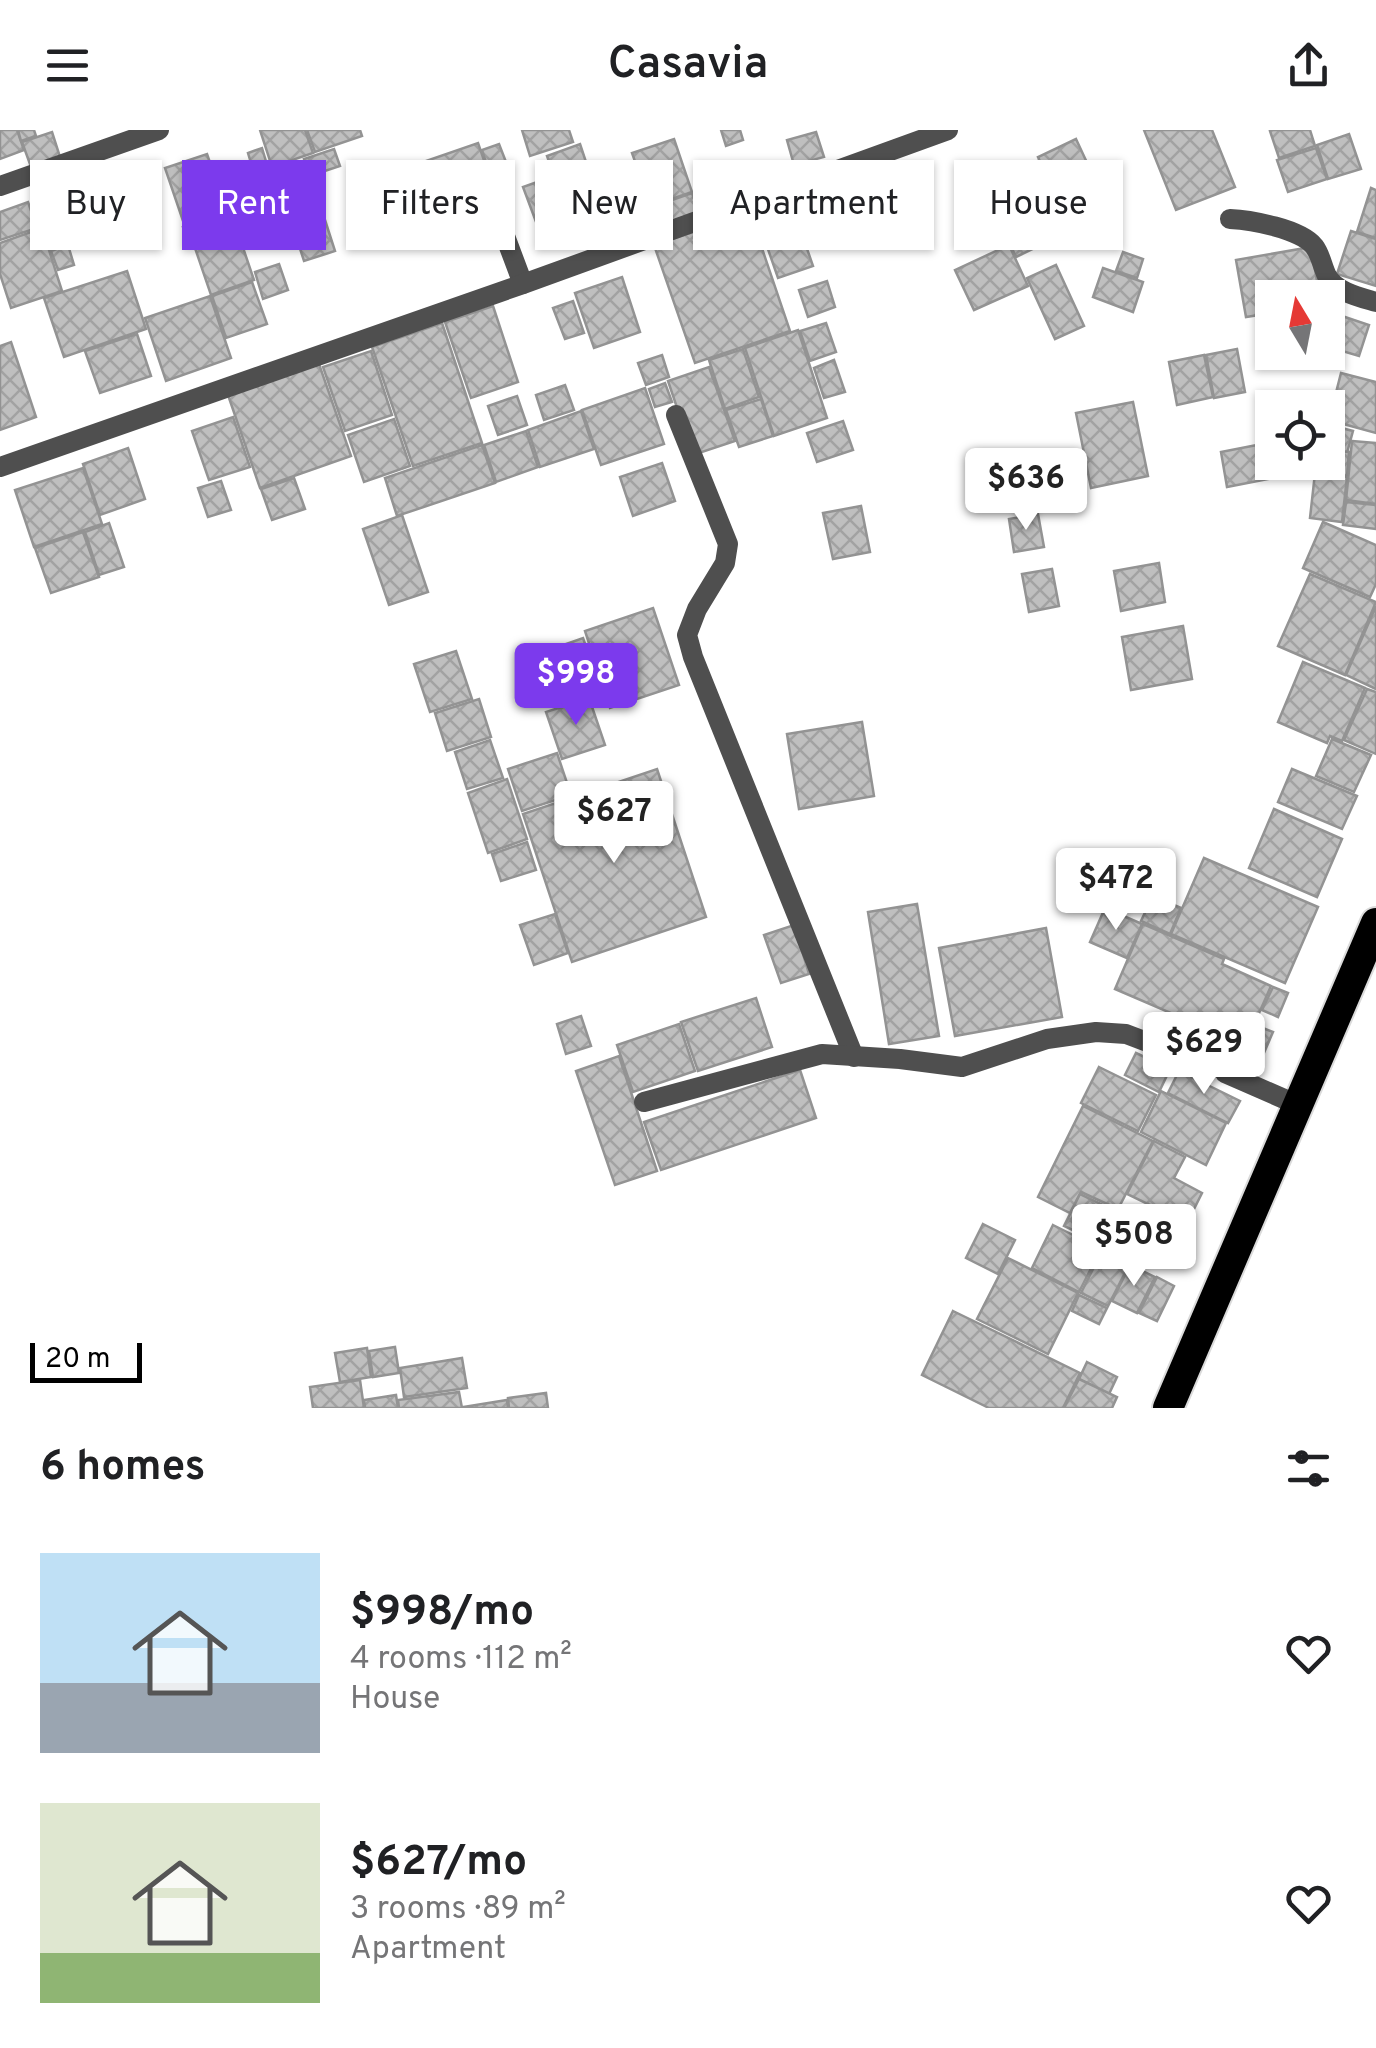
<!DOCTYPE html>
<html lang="en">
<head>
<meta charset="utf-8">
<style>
  :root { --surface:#fff; --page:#f6f6f6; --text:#202124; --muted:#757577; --accent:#7c3aed }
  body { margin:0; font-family:Overpass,sans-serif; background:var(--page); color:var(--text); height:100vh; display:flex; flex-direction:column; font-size:38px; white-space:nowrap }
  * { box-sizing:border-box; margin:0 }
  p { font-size:32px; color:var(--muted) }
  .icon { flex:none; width:55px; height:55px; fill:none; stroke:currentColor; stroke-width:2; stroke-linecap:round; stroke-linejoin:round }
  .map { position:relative; height:1278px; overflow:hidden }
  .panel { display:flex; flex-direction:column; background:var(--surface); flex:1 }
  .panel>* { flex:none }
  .hud { position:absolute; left:30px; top:30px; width:1318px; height:90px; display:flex; gap:20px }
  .needle { width:65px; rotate:350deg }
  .controls { position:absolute; left:1255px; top:150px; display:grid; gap:20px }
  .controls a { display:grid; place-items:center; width:90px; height:90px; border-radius:0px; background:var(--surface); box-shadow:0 2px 8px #0004; font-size:50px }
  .scale { position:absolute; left:30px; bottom:25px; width:112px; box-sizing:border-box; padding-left:10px; border:5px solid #000; border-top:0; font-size:28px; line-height:35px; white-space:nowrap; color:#000; -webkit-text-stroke:8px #fff; paint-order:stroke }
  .price { position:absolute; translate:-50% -85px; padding:0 22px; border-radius:10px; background:#fff; color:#222; font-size:32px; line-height:65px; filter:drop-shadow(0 2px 5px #0008) }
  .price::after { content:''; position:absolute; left:50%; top:60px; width:30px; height:22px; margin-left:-15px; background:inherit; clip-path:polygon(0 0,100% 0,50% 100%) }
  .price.selected { background:var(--accent); color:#fff }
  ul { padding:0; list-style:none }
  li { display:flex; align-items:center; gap:30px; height:250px; padding:0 40px }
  li span { display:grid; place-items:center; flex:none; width:280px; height:200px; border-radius:0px; color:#555 }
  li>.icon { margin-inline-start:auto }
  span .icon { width:120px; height:120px; fill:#fffc; stroke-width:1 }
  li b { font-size:42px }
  h2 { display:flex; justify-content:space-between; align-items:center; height:120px; padding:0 40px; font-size:42px }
  .tag { padding:0 35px; border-radius:0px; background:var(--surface); box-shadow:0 2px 8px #0004; font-size:35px; line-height:90px }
  .tag.selected { background:var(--accent); color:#fff }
  header { display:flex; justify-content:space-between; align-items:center; height:130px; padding:0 40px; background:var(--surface); font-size:45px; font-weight:600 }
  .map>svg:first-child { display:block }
  .building { fill:url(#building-cross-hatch); stroke:#939393; stroke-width:2.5 }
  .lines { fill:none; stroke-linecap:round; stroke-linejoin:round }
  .highway-casing { stroke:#dbdbdb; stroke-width:34 }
  .lane { stroke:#4f4f4f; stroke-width:20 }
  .street { stroke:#4f4f4f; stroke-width:20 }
  .highway { stroke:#000; stroke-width:30 }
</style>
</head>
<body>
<header><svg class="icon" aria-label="menu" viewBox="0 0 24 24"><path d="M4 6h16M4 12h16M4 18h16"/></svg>Casavia<svg class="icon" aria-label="share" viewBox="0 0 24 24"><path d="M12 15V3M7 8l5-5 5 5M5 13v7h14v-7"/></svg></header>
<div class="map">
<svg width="1376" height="1278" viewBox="0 0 1376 1278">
  <defs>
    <pattern id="building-cross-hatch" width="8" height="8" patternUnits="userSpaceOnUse" patternTransform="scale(2.5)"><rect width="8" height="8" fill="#bfbfbf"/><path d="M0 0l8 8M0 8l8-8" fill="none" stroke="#a2a2a2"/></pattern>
  </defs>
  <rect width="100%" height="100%" fill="#fff"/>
  <g class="building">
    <path d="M0 0H17L24 20 0 29Z"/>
    <path d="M18 0H34L36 6 21 11Z"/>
    <path d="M260 0H305L313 23 272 37Z"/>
    <path d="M307 0H360L362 6 315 22Z"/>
    <path d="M522 0H569L573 12 530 26Z"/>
    <path d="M721 0H740L743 10 726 16Z"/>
    <path d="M1144 0H1212L1235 57 1176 80Z"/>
    <path d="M1273 0H1310L1315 16 1279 28 1270 1Z"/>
    <path d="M52 2 60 27 31 37 22 12Z"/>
    <path d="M816 2 824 27 794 35 787 10Z"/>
    <path d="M1349 4 1361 39 1328 49 1317 15Z"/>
    <path d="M674 9 692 62 651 76 632 23Z"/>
    <path d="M1076 9 1102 65 1064 83 1038 27Z"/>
    <path d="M478 13 495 62 486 65 492 85 421 110 397 41Z"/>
    <path d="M499 14 506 32 488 39 482 20Z"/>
    <path d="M580 14 586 32 553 43 547 26Z"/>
    <path d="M262 18 268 38 254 43 248 23Z"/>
    <path d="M1316 18 1327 49 1288 62 1277 30Z"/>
    <path d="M334 19 340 36 310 46 304 29Z"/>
    <path d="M207 24 226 79 184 94 165 38Z"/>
    <path d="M1038 31 1070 101 1016 127 983 56Z"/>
    <path d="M250 34 255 49 241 53 236 39Z"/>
    <path d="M565 42 580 86 539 100 523 57Z"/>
    <path d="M244 53 251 76 229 84 221 61Z"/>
    <path d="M1371 58 1376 60V108L1357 102Z"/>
    <path d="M270 61 277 82 257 89 250 67Z"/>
    <path d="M645 62 656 93 626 103 615 72Z"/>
    <path d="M692 63 700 86 659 99 652 77Z"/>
    <path d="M28 72 37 98 0 110V82Z"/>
    <path d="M813 75 825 113 809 118 796 81Z"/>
    <path d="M250 77 256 93 242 98 237 82Z"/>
    <path d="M613 80 622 105 592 116 584 90Z"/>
    <path d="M750 83 790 201 695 233 654 115Z"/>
    <path d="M796 87 813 136 778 148 761 99Z"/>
    <path d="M206 90 213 109 190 117 183 97Z"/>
    <path d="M325 90 335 121 304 131 294 100Z"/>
    <path d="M42 98 62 161 11 178 0 144V113Z"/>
    <path d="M1351 101 1376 109V156L1337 144Z"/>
    <path d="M238 103 254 150 211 165 195 118Z"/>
    <path d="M68 115 74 135 58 140 51 121Z"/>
    <path d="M1009 115 1028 156 974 180 955 140Z"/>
    <path d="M1311 117 1320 168H1272V183L1246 187 1236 130Z"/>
    <path d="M1123 122 1143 129 1137 148 1116 141Z"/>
    <path d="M279 134 288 160 263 169 255 142Z"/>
    <path d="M1056 135 1084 196 1055 209 1027 148Z"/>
    <path d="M1103 138 1143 152 1133 182 1093 167Z"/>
    <path d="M127 141 146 199 64 227 44 168Z"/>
    <path d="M622 147 640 202 594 218 575 163Z"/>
    <path d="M827 151 835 177 808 187 799 160Z"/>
    <path d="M252 152 267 194 226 208 212 166Z"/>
    <path d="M210 166 231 228 166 251 145 188Z"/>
    <path d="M573 171 584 203 565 209 553 178Z"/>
    <path d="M493 176 518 252 471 268 445 192Z"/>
    <path d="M1342 186 1369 195 1359 226 1332 218Z"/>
    <path d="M442 193 482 313 413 336 372 217Z"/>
    <path d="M826 193 836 222 810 231 800 201Z"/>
    <path d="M798 200 827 288 774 306 745 218Z"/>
    <path d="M137 204 151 246 100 263 85 221Z"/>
    <path d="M11 212 36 287 0 300V216Z"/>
    <path d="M743 219 759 267 725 279 709 230Z"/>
    <path d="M1237 219 1245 262 1214 268 1206 225Z"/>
    <path d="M371 221 392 285 345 301 323 237Z"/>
    <path d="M662 225 669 247 646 255 638 233Z"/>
    <path d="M1204 225 1213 267 1177 275 1169 232Z"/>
    <path d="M834 230 845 262 824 268 814 238Z"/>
    <path d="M319 234 351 326 260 358 228 265Z"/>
    <path d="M709 237 735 311 693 325 668 251Z"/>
    <path d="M1341 243 1376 252V303L1329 290Z"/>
    <path d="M665 253 672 272 655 277 649 259Z"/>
    <path d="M565 255 574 280 544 290 536 265Z"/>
    <path d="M645 258 664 314 601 335 582 280Z"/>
    <path d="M517 266 527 295 498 305 488 276Z"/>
    <path d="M761 269 773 306 739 317 726 280Z"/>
    <path d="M1133 272 1148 346 1091 358 1076 283Z"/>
    <path d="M581 281 594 319 540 337 528 300Z"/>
    <path d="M233 287 250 337 209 350 192 301Z"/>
    <path d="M394 289 410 336 364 352 348 305Z"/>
    <path d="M843 291 853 320 817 332 807 303Z"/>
    <path d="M1330 295 1353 301 1347 323 1328 318Z"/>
    <path d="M526 301 538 337 496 352 484 315Z"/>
    <path d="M1352 311 1376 313V374L1346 370Z"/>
    <path d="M1262 314 1268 349 1227 357 1221 322Z"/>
    <path d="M482 315 495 353 397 386 385 348Z"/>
    <path d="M128 318 145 369 100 385 83 334Z"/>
    <path d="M1041 320 1047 353 999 363 992 330Z"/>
    <path d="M1328 320 1349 322 1347 346 1320 343 1321 332H1328Z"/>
    <path d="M662 333 675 371 633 386 620 347Z"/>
    <path d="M83 338 102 394 34 417 15 360Z"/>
    <path d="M1315 343 1347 347 1342 392 1310 388Z"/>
    <path d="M294 348 305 379 272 390 261 359Z"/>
    <path d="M221 351 231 380 208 387 198 358Z"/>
    <path d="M1346 372 1376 375V399L1343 395Z"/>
    <path d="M861 376 870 422 833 429 823 383Z"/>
    <path d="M1038 384 1044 417 1014 422 1009 389Z"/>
    <path d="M402 385 428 462 389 475 363 399Z"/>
    <path d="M1323 392 1376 415V454L1370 467 1303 438Z"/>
    <path d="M109 393 124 437 99 445 85 402Z"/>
    <path d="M83 402 99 447 51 463 35 418Z"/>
    <path d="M1159 433 1165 472 1121 481 1114 441Z"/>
    <path d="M1052 439 1059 476 1029 482 1022 444Z"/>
    <path d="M1310 444 1376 472 1345 545 1278 516Z"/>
    <path d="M1376 476V559L1346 545Z"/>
    <path d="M653 478 679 555 610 578 585 501Z"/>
    <path d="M1183 496 1192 549 1131 560 1122 507Z"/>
    <path d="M583 508 591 531 574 537 566 514Z"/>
    <path d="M456 521 472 569 430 582 414 534Z"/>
    <path d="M1303 532 1365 558 1342 611 1330 606 1327 613 1278 592Z"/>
    <path d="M1367 559 1376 562V624L1344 610Z"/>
    <path d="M589 568 605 615 562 629 546 582Z"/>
    <path d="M479 569 491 607 447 621 435 583Z"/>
    <path d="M862 592 874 666 799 679 787 604Z"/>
    <path d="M1332 609 1371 625 1354 662 1316 646Z"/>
    <path d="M490 610 503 648 467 659 455 622Z"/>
    <path d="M557 623 571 665 522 681 508 639Z"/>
    <path d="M657 639 706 787 572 832 523 684Z"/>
    <path d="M1292 639 1357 666 1342 699 1278 672Z"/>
    <path d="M507 649 527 709 488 723 468 663Z"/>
    <path d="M1274 679 1342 709 1317 767 1249 738Z"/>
    <path d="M527 712 536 740 501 751 492 724Z"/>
    <path d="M1204 728 1318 777 1285 853 1171 804Z"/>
    <path d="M1153 766 1181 778 1170 804 1141 791Z"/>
    <path d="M917 774 939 906 889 914 868 782Z"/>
    <path d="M1105 778 1142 794 1127 828 1090 812Z"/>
    <path d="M555 784 568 823 534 835 520 795Z"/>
    <path d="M1143 794 1224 829 1222 834 1271 856 1245 915 1115 859Z"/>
    <path d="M794 795 809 844 781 853 764 805Z"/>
    <path d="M1046 798 1062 887 955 906 939 818Z"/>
    <path d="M1273 857 1288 863 1278 887 1262 880Z"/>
    <path d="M756 868 772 917 698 941 681 892Z"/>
    <path d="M581 886 591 916 566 924 557 894Z"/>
    <path d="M679 894 695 941 633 962 617 915Z"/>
    <path d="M1255 895 1273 902 1263 925 1245 917Z"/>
    <path d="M1136 923 1170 939 1159 962 1125 945Z"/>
    <path d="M619 926 657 1041 615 1055 576 941Z"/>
    <path d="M1099 937 1156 965 1138 1001 1081 973Z"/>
    <path d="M800 940 816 988 661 1040 644 992Z"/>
    <path d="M1179 941 1240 971 1228 993 1168 963Z"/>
    <path d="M1161 961 1226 993 1206 1035 1141 1002Z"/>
    <path d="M1083 976 1153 1011 1118 1079 1081 1062 1070 1083 1038 1067Z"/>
    <path d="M1154 1011 1185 1027 1174 1048 1202 1063 1187 1093 1127 1064Z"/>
    <path d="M1080 1064 1120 1083 1104 1115 1064 1096Z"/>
    <path d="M1158 1080 1185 1093 1169 1124 1142 1111Z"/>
    <path d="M983 1094 1015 1110 998 1144 966 1128Z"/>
    <path d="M1053 1095 1101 1119 1079 1162 1032 1138Z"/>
    <path d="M1102 1121 1129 1135 1108 1176 1081 1163Z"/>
    <path d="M1008 1128 1078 1163 1048 1224 977 1189Z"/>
    <path d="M1130 1135 1155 1147 1137 1183 1112 1171Z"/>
    <path d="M1157 1147 1174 1156 1157 1191 1139 1183Z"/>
    <path d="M1079 1165 1107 1178 1099 1194 1072 1181Z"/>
    <path d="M953 1181 1080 1243 1063 1278H989L922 1245Z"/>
    <path d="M395 1217 399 1243 373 1247 369 1221Z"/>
    <path d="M367 1218 371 1247 340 1252 335 1223Z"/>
    <path d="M462 1228 467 1258 404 1267 400 1238Z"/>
    <path d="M1087 1232 1117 1247 1109 1264 1079 1249Z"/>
    <path d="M1079 1249 1117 1267 1112 1278H1064Z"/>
    <path d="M360 1250 364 1278H313L310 1257Z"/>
    <path d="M459 1262 462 1278H399L398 1270Z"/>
    <path d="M546 1263 548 1278H509L508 1268Z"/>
    <path d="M396 1265 398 1278H365L364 1270Z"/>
    <path d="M507 1270 508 1278H463V1277Z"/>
  </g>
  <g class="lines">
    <defs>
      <path id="highway" d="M1168 1278 1376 793"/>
    </defs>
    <use href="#highway" class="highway-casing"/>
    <g class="lane">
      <path d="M493 74 523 154"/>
      <path d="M676 285 728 414 725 433 697 479 687 505 693 527 854 927"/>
      <path d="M1225 943 1298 975"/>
      <path d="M644 972 822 924 900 929 962 937 1047 909 1096 902 1126 904 1213 937"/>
    </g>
    <g class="street">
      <path d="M0 56 159 0"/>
      <path d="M1230 89C1252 90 1300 99 1314 116 1321 125 1322 136 1327 146 1336 162 1359 167 1376 172"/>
      <path d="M0 337 523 154 948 0"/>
    </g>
    <use href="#highway" class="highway"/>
  </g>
</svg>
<div class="controls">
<a><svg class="needle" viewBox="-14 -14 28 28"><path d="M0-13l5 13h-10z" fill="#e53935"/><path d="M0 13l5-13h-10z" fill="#757577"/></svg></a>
<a><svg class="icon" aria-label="locate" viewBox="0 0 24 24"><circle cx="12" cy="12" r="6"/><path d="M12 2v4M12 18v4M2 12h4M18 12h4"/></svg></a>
</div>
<div class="scale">20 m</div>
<b class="price" style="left:1026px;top:403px">$636</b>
<b class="price selected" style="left:576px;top:598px">$998</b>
<b class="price" style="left:614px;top:736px">$627</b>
<b class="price" style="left:1116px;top:803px">$472</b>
<b class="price" style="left:1204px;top:967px">$629</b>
<b class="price" style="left:1134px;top:1159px">$508</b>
<div class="hud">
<a class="tag">Buy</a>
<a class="tag selected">Rent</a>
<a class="tag">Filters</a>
<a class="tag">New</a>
<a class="tag">Apartment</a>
<a class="tag">House</a>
</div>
</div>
<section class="panel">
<h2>6 homes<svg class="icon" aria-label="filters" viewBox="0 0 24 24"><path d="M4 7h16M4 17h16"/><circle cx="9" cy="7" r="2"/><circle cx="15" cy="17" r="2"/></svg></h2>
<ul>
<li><span style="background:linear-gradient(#bfe0f5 65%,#9aa5b1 0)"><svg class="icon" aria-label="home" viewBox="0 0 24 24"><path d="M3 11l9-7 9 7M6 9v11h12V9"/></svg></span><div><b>$998/mo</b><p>4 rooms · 112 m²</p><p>House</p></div><svg class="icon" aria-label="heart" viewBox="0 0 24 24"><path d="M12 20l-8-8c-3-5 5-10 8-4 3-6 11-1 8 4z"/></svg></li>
<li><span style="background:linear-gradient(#dfe7d0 75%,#8fb573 0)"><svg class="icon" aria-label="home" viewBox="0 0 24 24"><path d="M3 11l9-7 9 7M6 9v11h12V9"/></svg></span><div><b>$627/mo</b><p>3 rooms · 89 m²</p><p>Apartment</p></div><svg class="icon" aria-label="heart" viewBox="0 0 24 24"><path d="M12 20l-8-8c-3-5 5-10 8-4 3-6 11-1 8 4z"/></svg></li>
</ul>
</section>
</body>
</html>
